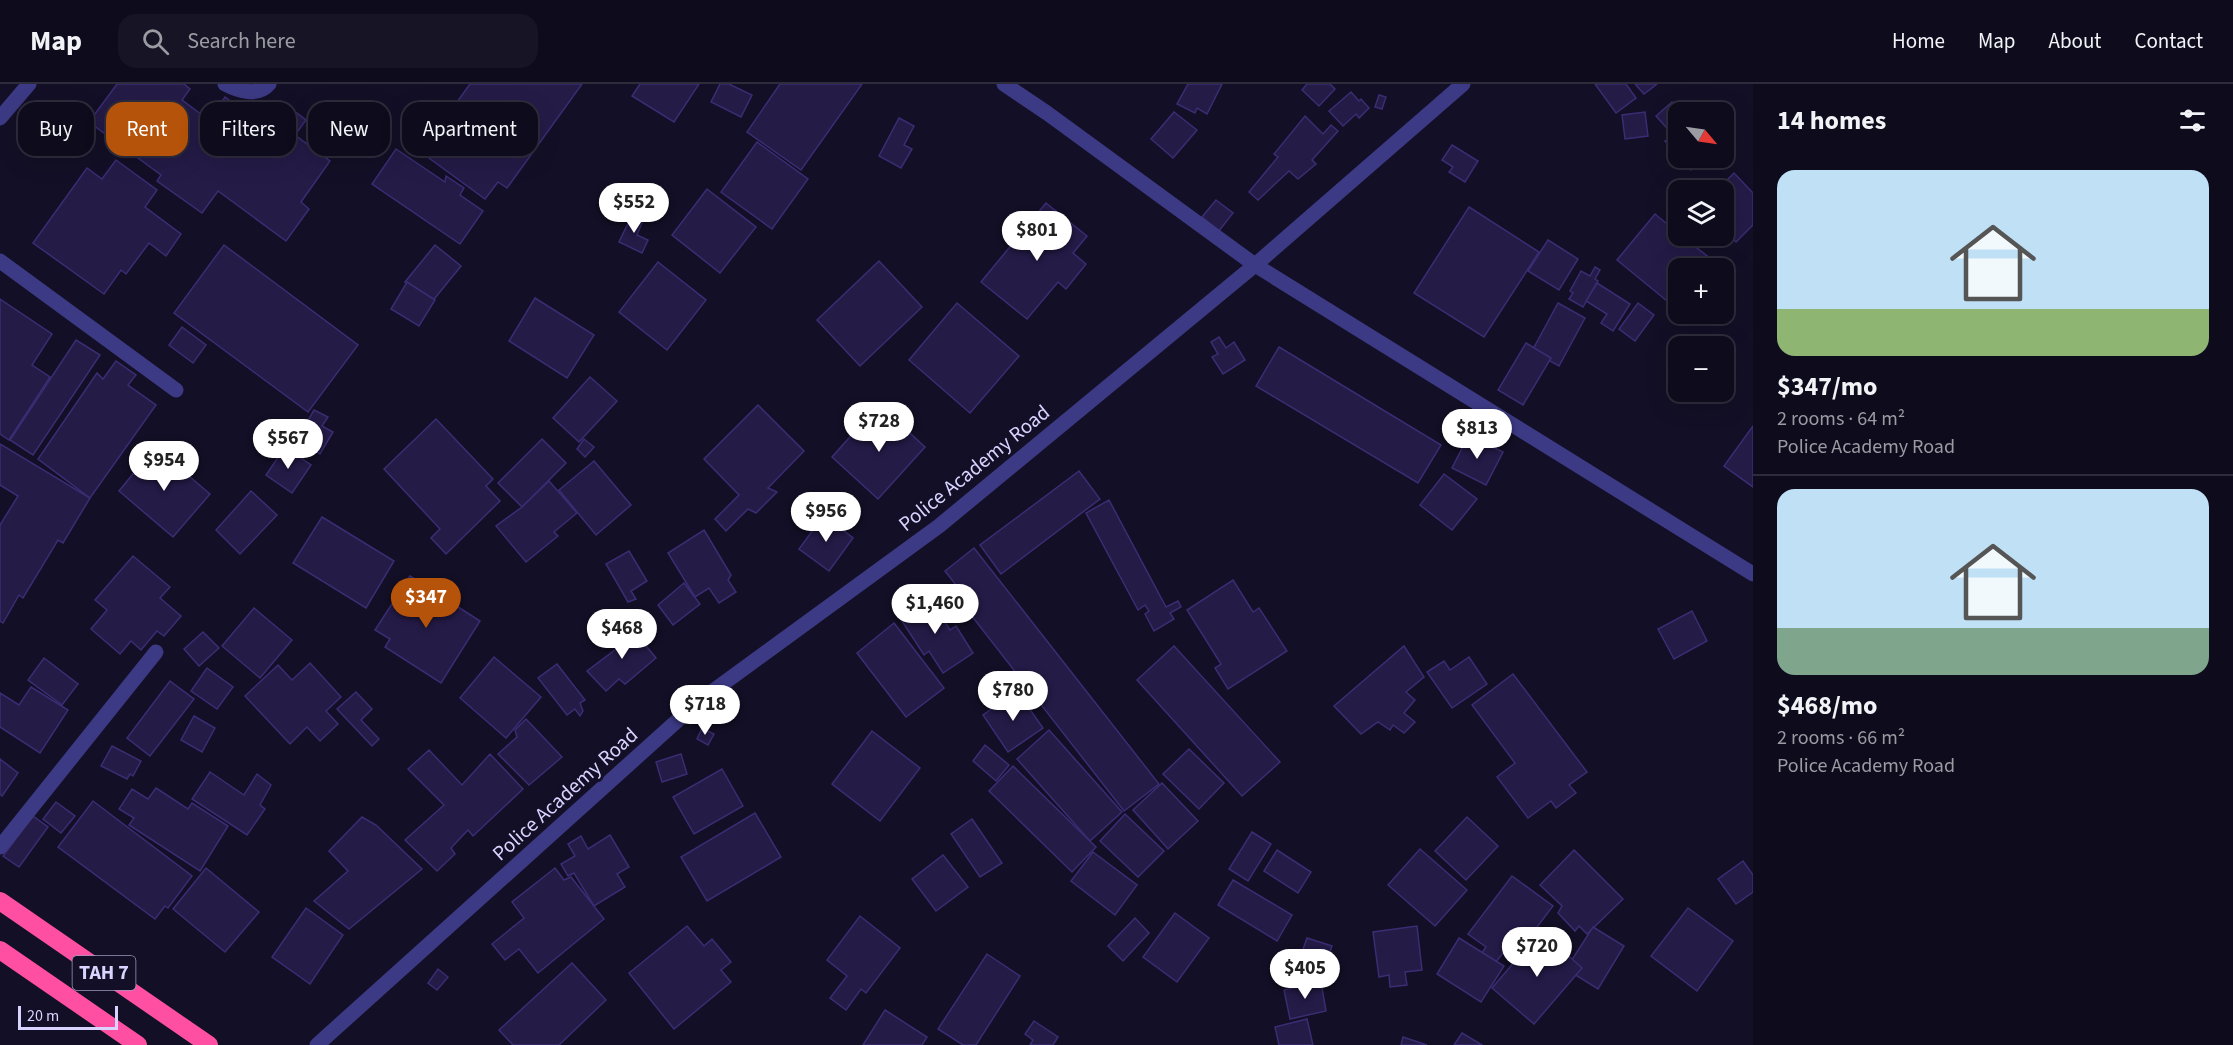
<!DOCTYPE html>
<html lang="en">
<head>
<meta charset="utf-8">
<style>
  :root { --surface:#0e0b1c; --page:#171425; --text:#f1f3f6; --muted:#9b9ba3; --line:#2e2b3b; --accent:#b45309 }
  body { margin:0; font-family:"Source Sans 3",sans-serif; background:var(--page); color:var(--text); height:100vh; display:flex; flex-direction:column; font-size:22px; white-space:nowrap }
  * { box-sizing:border-box; margin:0 }
  p { font-size:20px; color:var(--muted) }
  .icon { flex:none; width:33px; height:33px; fill:none; stroke:currentColor; stroke-width:2; stroke-linecap:round; stroke-linejoin:round }
  .map { position:relative; flex:1; overflow:hidden }
  .details { display:flex; flex-direction:column; background:var(--surface); width:480px }
  .details>* { flex:none }
  .top-card { position:absolute; left:18px; top:18px; width:570px; height:54px; display:flex; gap:12px }
  .needle { width:39px; rotate:119deg }
  .buttons { position:absolute; left:1668px; top:18px; display:grid; gap:12px }
  .buttons a { display:grid; place-items:center; width:66px; height:66px; border-radius:12px; background:var(--surface); box-shadow:0 6px 24px #0002,0 0 0 2px var(--line); font-size:30px }
  .scale { position:absolute; left:18px; bottom:15px; width:100px; box-sizing:border-box; padding-left:6px; border:3px solid #d9d4ff; border-top:0; font-size:16px; line-height:21px; white-space:nowrap; color:#d9d4ff; -webkit-text-stroke:4px #130f26; paint-order:stroke }
  .price { position:absolute; translate:-50% -51px; padding:0 14px; border-radius:21px; background:#fff; color:#222; font-size:20px; line-height:39px; filter:drop-shadow(0 2px 3px #0008) }
  .price::after { content:''; position:absolute; left:50%; top:36px; width:18px; height:14px; margin-left:-9px; background:inherit; clip-path:polygon(0 0,100% 0,50% 100%) }
  .price.on { background:var(--accent); color:#fff }
  ul { padding:0; list-style:none }
  li { display:grid; align-content:center; gap:12px; height:318px; padding:0 24px }
  li+li { border-top:2px solid var(--line) }
  li span { display:grid; place-items:center; height:186px; border-radius:18px; color:#555 }
  li>.icon { margin-inline-start:auto }
  span .icon { width:108px; height:108px; fill:#fffc; stroke-width:1 }
  li b { font-size:26px }
  h2 { display:flex; justify-content:space-between; align-items:center; height:72px; padding:0 24px; font-size:26px }
  .pill { padding:0 21px; border-radius:18px; background:var(--surface); box-shadow:0 6px 24px #0002,0 0 0 2px var(--line); font-size:21px; line-height:54px }
  .pill.on { background:var(--accent); color:#fff }
  header { display:flex; align-items:center; gap:36px; box-sizing:border-box; height:84px; padding:0 30px; background:var(--surface); border-bottom:2px solid var(--line) }
  header strong { font-size:28px }
  nav { display:flex; gap:33px; margin-inline-start:auto; font-size:21px }
  .search { width:420px; height:54px; background:var(--page); display:flex; align-items:center; gap:15px; box-sizing:border-box; padding:0 21px; border-radius:18px; color:var(--muted); font-size:22px }
  main { display:flex; flex:1; min-height:0 }
  .map>svg:first-child { display:block }
  .building { fill:#241b47; stroke:#3b2d73; stroke-width:1.5 }
  .lines { fill:none; stroke-linecap:round; stroke-linejoin:round }
  .minor { stroke:#3d3a85; stroke-width:15 }
  .highway { stroke:#ff4fa3; stroke-width:18 }
  .labels { text-anchor:middle; dominant-baseline:central; stroke-width:6; stroke-linejoin:round; paint-order:stroke }
  .shield { fill:#130f26; stroke:#9e99be; stroke-width:1.5 }
  .shield-label { font-size:20px; font-weight:bold; fill:#d9d4ff }
  .street-label { font-size:21px; fill:#d9d4ff; stroke:#130f26 }
</style>
</head>
<body>
<header>
<strong>Map</strong>
<div class="search"><svg class="icon" aria-label="search" viewBox="0 0 24 24"><circle cx="10" cy="10" r="6"/><path d="M15 15l6 6"/></svg>Search here</div>
<nav><a>Home</a><a>Map</a><a>About</a><a>Contact</a></nav>
</header>
<main>
<div class="map">
<svg width="1753" height="961" viewBox="0 0 1753 961">
  <rect width="100%" height="100%" fill="#130f26"/>
  <g class="building">
    <path d="M117 0H184L190 5 182 16 209 36 225 13 247 29 253 22 269 34 281 17 306 36 295 51 330 77 301 118 309 125 286 157 218 107 202 129 157 97 161 91 89 38Z"/>
    <path d="M470 0H582L507 104 498 98 485 115 429 74 439 61 431 54Z"/>
    <path d="M640 0H699L674 38 632 12Z"/>
    <path d="M720 0H729L752 11 741 33 711 18Z"/>
    <path d="M780 0H862L801 86 747 48Z"/>
    <path d="M1188 0H1222L1207 30 1197 24 1195 29 1177 20Z"/>
    <path d="M1307 0H1330L1335 5 1319 22 1302 6Z"/>
    <path d="M1595 0H1626L1636 14 1616 29Z"/>
    <path d="M1635 0H1657L1644 10Z"/>
    <path d="M1351 8 1359 17 1361 15 1369 24 1359 34 1356 30 1343 42 1329 27Z"/>
    <path d="M1379 11 1386 13 1382 25 1375 23Z"/>
    <path d="M1672 18 1681 28H1678V71L1665 57 1673 51 1656 32Z"/>
    <path d="M1174 28 1197 46 1173 74 1151 55Z"/>
    <path d="M1645 28 1648 52 1625 55 1622 31Z"/>
    <path d="M1305 32 1323 50 1331 41 1338 47 1312 76 1316 80 1298 95 1289 87 1258 116 1249 108 1278 73 1274 70Z"/>
    <path d="M899 34 914 42 904 61 912 65 901 84 879 72Z"/>
    <path d="M757 58 808 95 772 145 721 108Z"/>
    <path d="M1452 61 1478 77 1465 98 1449 88 1453 83 1442 76Z"/>
    <path d="M396 65 445 98 446 92 464 104 460 111 483 127 460 160 372 100Z"/>
    <path d="M1680 74H1705L1691 86Z"/>
    <path d="M116 76 157 106 145 123 181 150 166 172 149 159 126 190 121 186 104 210 33 159 87 84 102 95Z"/>
    <path d="M1734 89 1753 109V141L1736 158 1724 146V106H1717Z"/>
    <path d="M707 105 756 143 720 189 672 151Z"/>
    <path d="M1216 116 1233 129 1219 147 1202 133Z"/>
    <path d="M1046 119 1087 152 1073 169 1086 180 1066 205 1058 198 1027 235 981 198Z"/>
    <path d="M1469 123 1539 168 1484 253 1414 209Z"/>
    <path d="M633 129 644 134 637 151 648 156 642 169 619 158Z"/>
    <path d="M1655 130 1678 149V152H1682L1716 179 1712 184H1678V226L1617 176Z"/>
    <path d="M1548 156 1578 175 1559 206 1528 187Z"/>
    <path d="M224 161 358 261 308 328 174 229Z"/>
    <path d="M435 161 461 182 431 219 405 198Z"/>
    <path d="M879 177 922 223 860 282 817 236Z"/>
    <path d="M658 178 706 216 667 266 619 228Z"/>
    <path d="M1595 183 1600 186 1595 195 1598 197 1583 223 1569 215 1573 209 1570 207 1581 187 1590 192Z"/>
    <path d="M407 198 435 216 419 242 391 225Z"/>
    <path d="M1597 199 1630 220 1613 247 1601 239 1607 230 1586 217Z"/>
    <path d="M535 214 594 251 567 294 509 257Z"/>
    <path d="M0 215 52 250 32 281 50 293 9 356 0 350Z"/>
    <path d="M957 219 1019 272 970 329 909 276Z"/>
    <path d="M1558 219 1585 234 1559 282 1532 267Z"/>
    <path d="M1638 219 1654 231 1635 257 1619 245Z"/>
    <path d="M182 243 206 261 193 279 169 261Z"/>
    <path d="M1219 253 1226 264 1234 258 1245 276 1223 290 1212 273 1218 270 1211 258Z"/>
    <path d="M76 256 100 271 33 371 10 356Z"/>
    <path d="M1526 259 1551 274 1523 321 1498 306Z"/>
    <path d="M1279 263 1441 361 1418 399 1256 302Z"/>
    <path d="M116 277 136 291 128 301 156 321 90 414 38 375 97 289 103 295Z"/>
    <path d="M590 293 617 317 579 358 553 334Z"/>
    <path d="M758 321 804 367 768 404 777 408 756 429 748 425 726 447 715 435 739 411 704 375Z"/>
    <path d="M883 324 925 363 878 415 832 373 865 336 869 340Z"/>
    <path d="M314 326 328 333 322 342 333 348 320 370 297 356Z"/>
    <path d="M436 335 493 395 486 402 500 417 446 470 431 454 440 445 384 385Z"/>
    <path d="M1753 342V403L1724 382Z"/>
    <path d="M1469 351 1503 368 1486 401 1452 384Z"/>
    <path d="M542 355 566 379 522 423 498 399Z"/>
    <path d="M584 355 594 363 585 373 577 365Z"/>
    <path d="M0 360 90 414 63 459 58 456 23 514 19 511 3 539 0 537V441L18 412 0 401Z"/>
    <path d="M155 363 210 410 173 453 119 407Z"/>
    <path d="M285 363 311 381 292 409 266 391Z"/>
    <path d="M594 377 631 421 596 451 559 406Z"/>
    <path d="M1079 387 1100 415 1001 490 980 461Z"/>
    <path d="M1444 390 1477 415 1452 446 1420 421Z"/>
    <path d="M549 397 577 429 554 448 558 452 526 478 496 442 522 423Z"/>
    <path d="M251 407 277 431 240 470 216 446Z"/>
    <path d="M1109 416 1166 523 1178 517 1181 523 1170 529 1174 535 1154 547 1145 530 1149 527 1145 521 1138 526 1086 429Z"/>
    <path d="M824 431 853 454 829 487 799 465Z"/>
    <path d="M322 433 394 477 366 524 293 479Z"/>
    <path d="M704 446 731 491 728 496 736 508 719 519 709 504 695 513 668 469Z"/>
    <path d="M974 464 1159 700 1124 727 971 531 975 525 945 487Z"/>
    <path d="M629 467 647 497 631 507 636 515 628 518 606 480Z"/>
    <path d="M133 472 170 503 160 514 181 532 164 552 157 547 141 566 131 557 120 570 91 545 107 526 95 516Z"/>
    <path d="M410 492 480 537 441 599 385 563 390 555 375 546Z"/>
    <path d="M1233 496 1253 528 1259 524 1287 567 1228 605 1215 584 1221 580 1187 526Z"/>
    <path d="M684 499 700 520 673 541 658 521Z"/>
    <path d="M928 512 950 546 956 542 973 569 943 589 929 567 924 571 898 531Z"/>
    <path d="M254 524 292 556 260 594 222 562Z"/>
    <path d="M1692 527 1707 557 1674 575 1658 545Z"/>
    <path d="M894 539 944 604 906 633 857 569Z"/>
    <path d="M628 540 656 574 625 600 619 595 606 607 587 587 616 565 609 556Z"/>
    <path d="M203 548 219 564 199 582 184 565Z"/>
    <path d="M1174 562 1280 678 1242 712 1137 596Z"/>
    <path d="M1404 562 1424 593 1406 608 1415 616 1404 629 1415 638 1404 649 1393 641 1390 646 1378 638 1361 650 1334 622Z"/>
    <path d="M494 573 541 613 506 654 460 614Z"/>
    <path d="M1469 573 1487 600 1452 624 1427 588 1444 577 1450 586Z"/>
    <path d="M44 574 78 600 62 621 28 596Z"/>
    <path d="M310 579 341 613 326 627 338 640 320 657 307 643 290 660 245 612 278 581 292 596Z"/>
    <path d="M557 580 585 616 580 619 583 627 580 632 575 625 567 631 538 594Z"/>
    <path d="M207 584 233 603 217 625 191 607Z"/>
    <path d="M1513 590 1587 688 1569 701 1576 709 1556 724 1551 717 1528 734 1497 693 1515 679 1472 621Z"/>
    <path d="M170 597 194 615 150 672 127 654Z"/>
    <path d="M31 603 68 626 40 669 0 643V609L19 621Z"/>
    <path d="M1017 607 1043 644 1008 668 983 631Z"/>
    <path d="M356 608 372 625 361 636 379 655 372 662 337 625Z"/>
    <path d="M194 632 215 644 202 668 181 656Z"/>
    <path d="M526 635 562 673 529 701 498 670 517 653 515 646Z"/>
    <path d="M702 644 714 650 708 661 697 655Z"/>
    <path d="M1049 646 1122 728 1090 757 1017 675Z"/>
    <path d="M872 647 920 684 880 737 832 700Z"/>
    <path d="M985 661 1009 681 996 697 973 677Z"/>
    <path d="M112 662 141 677 133 692 130 690 127 695 101 682Z"/>
    <path d="M1189 665 1224 699 1199 725 1163 690Z"/>
    <path d="M429 666 462 701 490 670 523 705 473 752 468 746 451 764 455 770 437 787 405 756 444 721 408 685Z"/>
    <path d="M681 670 687 690 662 698 656 678Z"/>
    <path d="M0 675 18 689 2 712 0 710Z"/>
    <path d="M1013 682 1096 763 1072 788 989 707Z"/>
    <path d="M722 685 743 722 694 750 673 713Z"/>
    <path d="M210 688 244 711 257 690 271 701 260 721 265 725 247 751 192 715Z"/>
    <path d="M1162 699 1198 737 1168 765 1133 726Z"/>
    <path d="M156 704 188 725 192 719 228 742 200 787 129 741 134 734 119 725 132 705 148 715Z"/>
    <path d="M93 717 192 792 168 824 165 822 155 835 58 763Z"/>
    <path d="M56 718 75 732 61 749 43 735Z"/>
    <path d="M755 729 781 773 707 817 681 773Z"/>
    <path d="M1125 730 1164 767 1138 793 1100 757Z"/>
    <path d="M33 732 48 743 19 783 3 772Z"/>
    <path d="M362 733 376 741 422 785 349 845 314 817 348 787 329 767Z"/>
    <path d="M1467 733 1498 762 1466 796 1435 767Z"/>
    <path d="M972 735 1002 779 980 793 951 750Z"/>
    <path d="M1252 748 1271 760 1248 797 1229 785Z"/>
    <path d="M610 751 629 783 617 790 625 803 594 822 574 789 568 792 561 780 575 772 568 760 581 752 588 765Z"/>
    <path d="M1420 765 1467 806 1435 842 1388 801Z"/>
    <path d="M1277 766 1311 788 1298 809 1264 787Z"/>
    <path d="M1574 766 1623 815 1587 850 1579 842 1575 847 1558 829 1562 822 1540 801Z"/>
    <path d="M1093 768 1137 801 1115 831 1071 797Z"/>
    <path d="M943 771 968 803 936 827 912 795Z"/>
    <path d="M1743 777 1753 791V808L1736 820 1718 795Z"/>
    <path d="M206 784 259 828 225 868 173 825Z"/>
    <path d="M555 784 564 796 571 793 604 835 538 889 519 865 505 876 492 860 524 834 512 818Z"/>
    <path d="M1512 792 1553 822 1515 872 1506 865 1492 883 1479 873 1486 863 1468 850Z"/>
    <path d="M1233 796 1292 831 1277 857 1218 821Z"/>
    <path d="M306 824 343 851 310 900 272 873Z"/>
    <path d="M1688 824 1733 857 1697 907 1651 872Z"/>
    <path d="M1175 829 1209 854 1177 898 1143 873Z"/>
    <path d="M860 832 900 864 866 909 861 905 846 926 830 914 847 892 827 876Z"/>
    <path d="M1135 834 1149 849 1123 877 1108 862Z"/>
    <path d="M687 842 704 862 712 855 731 878 721 886 731 898 674 945 629 889Z"/>
    <path d="M1417 842 1422 886 1405 888 1407 901 1390 903 1389 891 1379 893 1373 848Z"/>
    <path d="M1593 843 1624 862 1598 905 1566 885Z"/>
    <path d="M1541 847 1582 884 1534 940 1492 904Z"/>
    <path d="M1307 854 1332 862 1324 885 1325 893 1315 894V885L1298 879Z"/>
    <path d="M1459 854 1504 882 1481 918 1437 890Z"/>
    <path d="M987 870 1020 892 976 961H963L938 945Z"/>
    <path d="M572 879 606 916 559 961H513L499 946Z"/>
    <path d="M438 885 448 893 437 906 428 899Z"/>
    <path d="M1321 898 1326 927 1290 935 1284 906Z"/>
    <path d="M885 926 927 953 922 961H863Z"/>
    <path d="M1307 935 1313 961H1279L1275 943Z"/>
    <path d="M1034 937 1058 953 1053 961H1030L1033 956 1025 950Z"/>
    <path d="M1462 949 1482 961H1454Z"/>
    <path d="M1403 953 1427 961H1401Z"/>
  </g>
  <g class="lines">
    <g class="minor">
      <path d="M225 0C238 7 258 13 269 0"/>
      <path d="M1004 0 1047 29 1255 181 1753 490"/>
      <path d="M0 34 29 0"/>
      <path d="M0 177 176 306"/>
      <path d="M0 763 156 568"/>
      <path d="M317 961 698 618 939 442 1255 181 1463 0"/>
    </g>
    <g class="highway">
      <path d="M0 817 209 961"/>
      <path d="M0 866 138 961"/>
    </g>
  </g>
  <g class="labels">
    <rect class="shield" x="72.5" y="872" width="63" height="34" rx="4.5"/>
    <g class="shield-label">
      <text x="104" y="889">TAH 7</text>
    </g>
    <g class="street-label">
      <text transform="translate(974 384) rotate(-39)">Police Academy Road</text>
      <text transform="translate(565 710) rotate(-42)">Police Academy Road</text>
    </g>
  </g>
</svg>
<div class="buttons">
<a><svg class="needle" viewBox="-14 -14 28 28"><path d="M0-13l5 13h-10z" fill="#e53935"/><path d="M0 13l5-13h-10z" fill="#9b9ba3"/></svg></a>
<a><svg class="icon" aria-label="layers" viewBox="0 0 24 24"><path d="M12 4l9 5-9 5-9-5zM3 14l9 5 9-5"/></svg></a>
<a>+</a>
<a>−</a>
</div>
<div class="scale">20 m</div>
<b class="price" style="left:634px;top:150px">$552</b>
<b class="price" style="left:1037px;top:178px">$801</b>
<b class="price" style="left:879px;top:369px">$728</b>
<b class="price" style="left:1477px;top:376px">$813</b>
<b class="price" style="left:288px;top:386px">$567</b>
<b class="price" style="left:164px;top:408px">$954</b>
<b class="price" style="left:826px;top:459px">$956</b>
<b class="price on" style="left:426px;top:545px">$347</b>
<b class="price" style="left:935px;top:551px">$1,460</b>
<b class="price" style="left:622px;top:576px">$468</b>
<b class="price" style="left:1013px;top:638px">$780</b>
<b class="price" style="left:705px;top:652px">$718</b>
<b class="price" style="left:1537px;top:894px">$720</b>
<b class="price" style="left:1305px;top:916px">$405</b>
<div class="top-card">
<a class="pill">Buy</a>
<a class="pill on">Rent</a>
<a class="pill">Filters</a>
<a class="pill">New</a>
<a class="pill">Apartment</a>
</div>
</div>
<section class="details">
<h2>14 homes<svg class="icon" aria-label="filters" viewBox="0 0 24 24"><path d="M4 7h16M4 17h16"/><circle cx="9" cy="7" r="2"/><circle cx="15" cy="17" r="2"/></svg></h2>
<ul>
<li><span style="background:linear-gradient(#bfe0f5 75%,#8fb573 0)"><svg class="icon" aria-label="home" viewBox="0 0 24 24"><path d="M3 11l9-7 9 7M6 9v11h12V9"/></svg></span><div><b>$347/mo</b><p>2 rooms · 64 m²</p><p>Police Academy Road</p></div></li>
<li><span style="background:linear-gradient(#bfe0f5 75%,#7fa58c 0)"><svg class="icon" aria-label="home" viewBox="0 0 24 24"><path d="M3 11l9-7 9 7M6 9v11h12V9"/></svg></span><div><b>$468/mo</b><p>2 rooms · 66 m²</p><p>Police Academy Road</p></div></li>
</ul>
</section>
</main>
</body>
</html>
